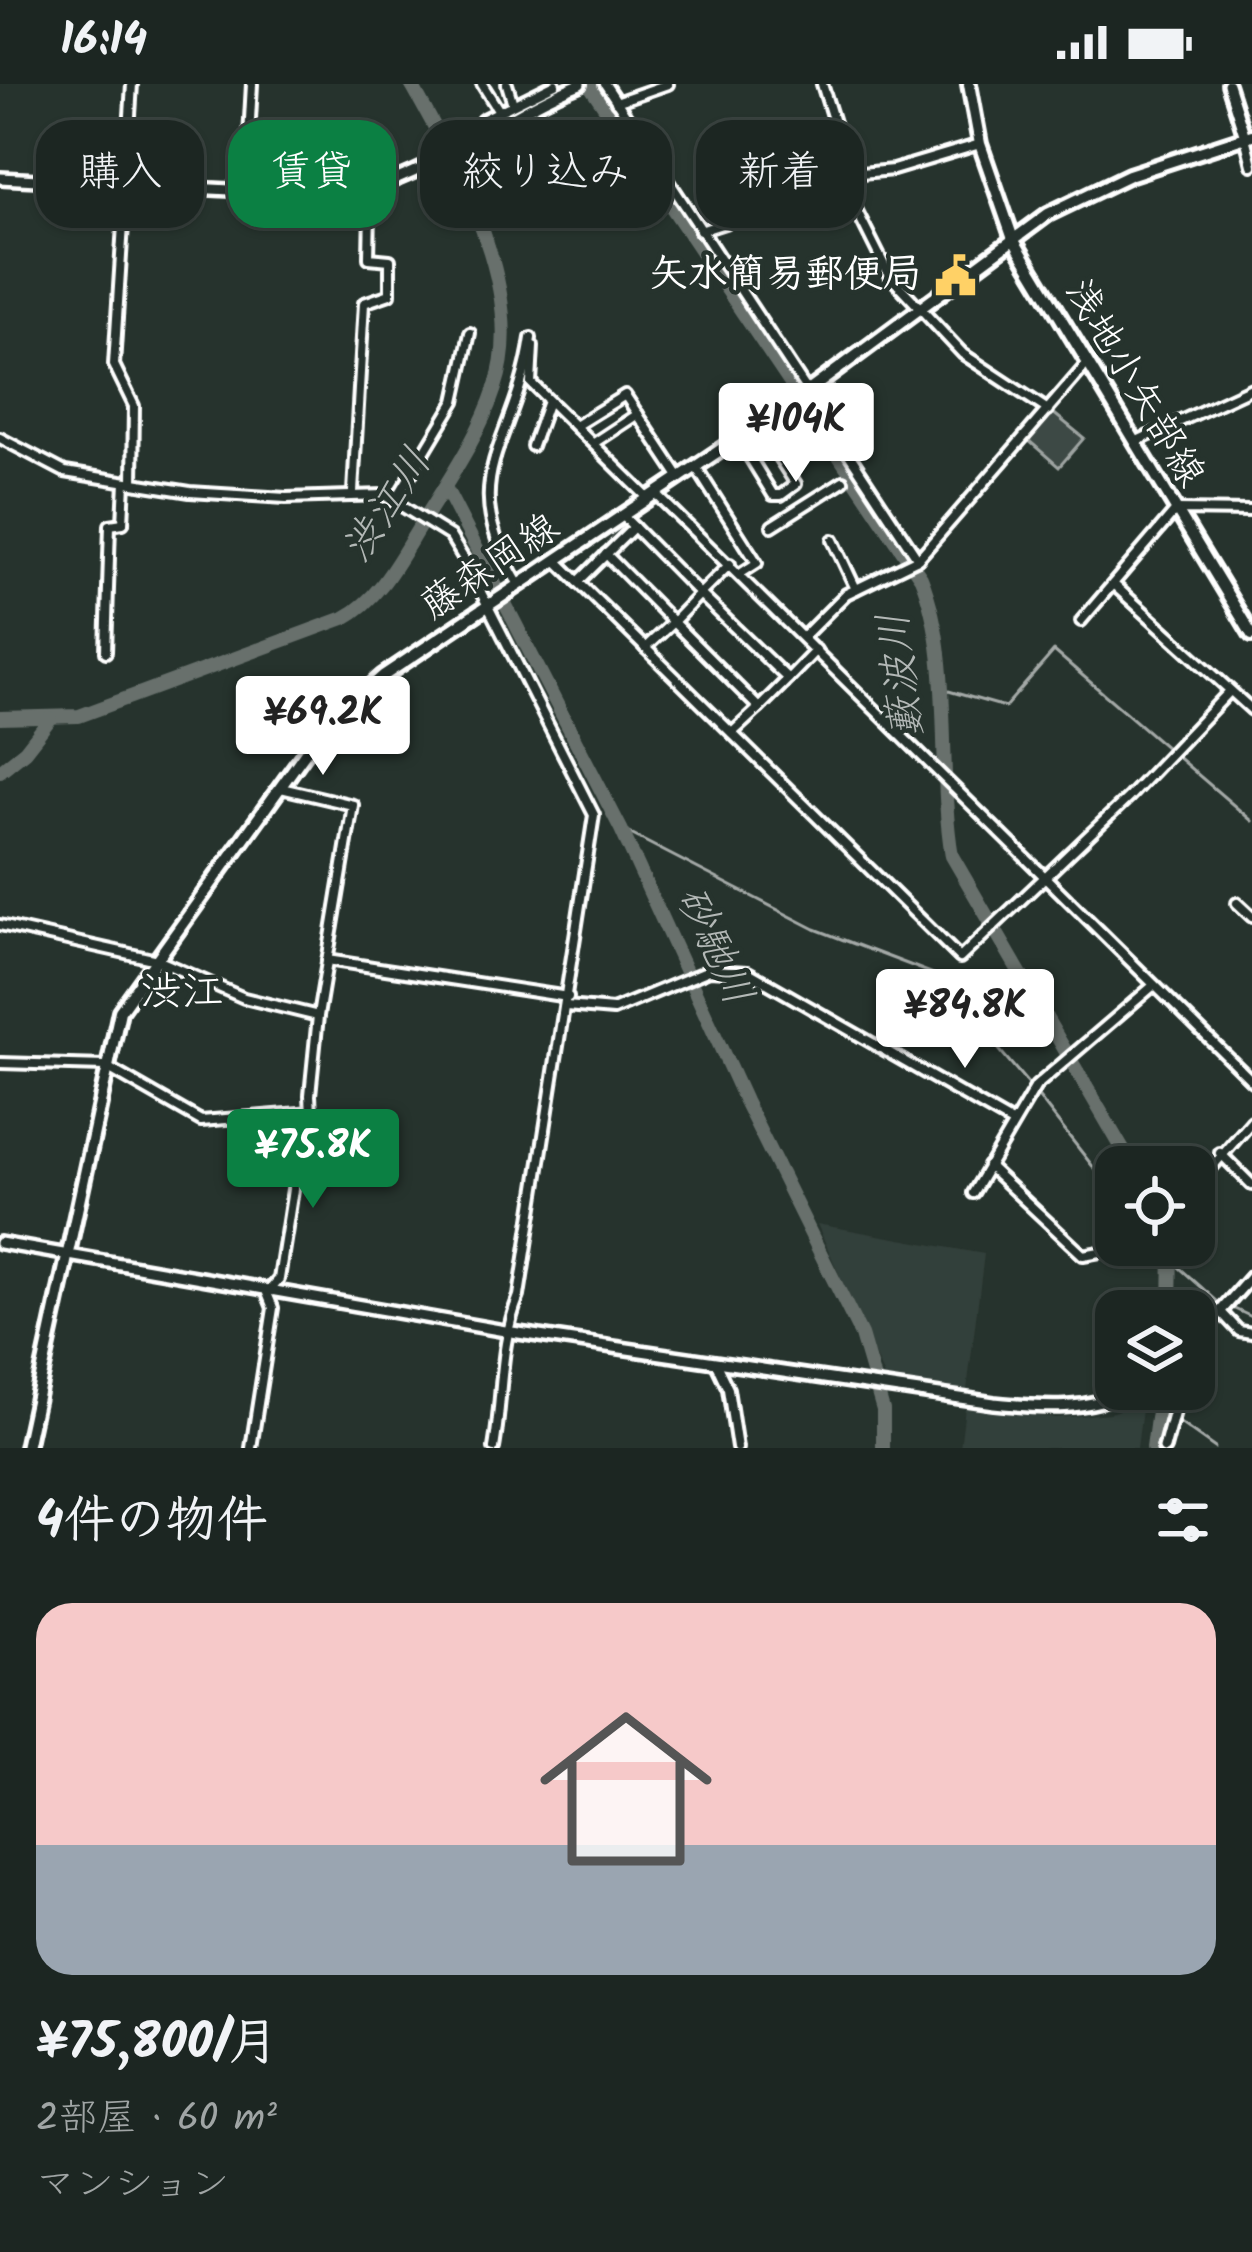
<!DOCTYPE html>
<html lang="ja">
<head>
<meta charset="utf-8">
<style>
  :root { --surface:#1c2622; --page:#29322f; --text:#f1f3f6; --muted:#a0a5a5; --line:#3a4340; --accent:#0b8043 }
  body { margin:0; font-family:Kalam,"Klee One",sans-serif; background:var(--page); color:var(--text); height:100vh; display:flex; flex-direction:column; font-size:45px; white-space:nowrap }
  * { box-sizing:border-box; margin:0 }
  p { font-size:39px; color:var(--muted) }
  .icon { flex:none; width:66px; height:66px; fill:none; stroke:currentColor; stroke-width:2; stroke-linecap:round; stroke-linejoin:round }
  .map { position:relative; height:1364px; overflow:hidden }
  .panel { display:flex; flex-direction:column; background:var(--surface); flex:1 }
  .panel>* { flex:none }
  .top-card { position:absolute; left:36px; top:36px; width:1182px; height:108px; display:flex; gap:24px }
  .fabs { position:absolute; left:1095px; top:1062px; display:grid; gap:24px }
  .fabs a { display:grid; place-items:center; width:120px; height:120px; border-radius:24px; background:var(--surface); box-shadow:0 3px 9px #0004,0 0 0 3px var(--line); font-size:60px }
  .price { position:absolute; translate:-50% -102px; padding:0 27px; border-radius:12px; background:#fff; color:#222; font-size:39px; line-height:78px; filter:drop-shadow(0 3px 6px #0008) }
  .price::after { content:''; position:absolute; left:50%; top:72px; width:36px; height:27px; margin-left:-18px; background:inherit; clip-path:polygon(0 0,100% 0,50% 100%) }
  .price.current { background:var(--accent); color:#fff }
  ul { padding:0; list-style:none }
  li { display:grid; align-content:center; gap:24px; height:636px; padding:0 36px }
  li+li { border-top:3px solid var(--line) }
  li span { display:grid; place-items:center; height:372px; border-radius:36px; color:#555 }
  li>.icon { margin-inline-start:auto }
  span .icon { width:216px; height:216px; fill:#fffc; stroke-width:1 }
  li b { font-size:51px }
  h2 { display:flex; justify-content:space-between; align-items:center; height:144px; padding:0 36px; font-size:51px }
  .pill { padding:0 42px; border-radius:36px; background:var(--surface); box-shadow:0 3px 9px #0004,0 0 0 3px var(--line); font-size:42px; line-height:108px }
  .pill.current { background:var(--accent); color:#fff }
  .status { display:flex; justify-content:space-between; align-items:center; height:84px; padding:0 60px; background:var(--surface); direction:ltr }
  .status svg { height:33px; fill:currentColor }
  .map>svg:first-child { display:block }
  .built { fill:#333f3a }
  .pitch { fill:#3e4944; stroke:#9ea4a2; stroke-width:3 }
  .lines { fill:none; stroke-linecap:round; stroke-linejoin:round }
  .stream { stroke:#a4a9a7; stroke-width:3 }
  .river { stroke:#67706c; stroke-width:14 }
  .minor-casing { stroke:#fff; stroke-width:16 }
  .tertiary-casing { stroke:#fff; stroke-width:18 }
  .secondary-casing { stroke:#fff; stroke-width:20 }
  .minor { stroke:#26332d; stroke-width:8 }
  .tertiary { stroke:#26332d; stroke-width:9 }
  .secondary { stroke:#26332d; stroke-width:10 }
  .labels { text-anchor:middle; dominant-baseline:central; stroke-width:9; stroke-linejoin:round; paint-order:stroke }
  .poi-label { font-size:39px; font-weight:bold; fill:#fff; stroke:#26332d; text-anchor:end }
  .street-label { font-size:39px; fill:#fff; stroke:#26332d }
  .water-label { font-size:42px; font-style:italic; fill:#b3b8b6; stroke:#26332d }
  .neighbourhood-label { font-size:42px; fill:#fff; stroke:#26332d }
</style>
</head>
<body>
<div class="status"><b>16:14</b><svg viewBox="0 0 49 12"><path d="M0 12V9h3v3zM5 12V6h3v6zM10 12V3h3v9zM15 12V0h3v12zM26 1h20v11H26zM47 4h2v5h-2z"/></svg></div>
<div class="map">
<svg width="1252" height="1364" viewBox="0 0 1252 1364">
  <rect width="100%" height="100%" fill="#26332d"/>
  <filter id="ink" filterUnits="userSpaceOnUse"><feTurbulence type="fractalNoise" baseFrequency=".00833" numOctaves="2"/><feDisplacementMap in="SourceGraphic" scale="24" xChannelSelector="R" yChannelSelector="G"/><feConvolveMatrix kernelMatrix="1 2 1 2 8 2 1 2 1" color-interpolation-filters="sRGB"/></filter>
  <g filter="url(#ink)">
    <g class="built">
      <path d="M817 1140 984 1170 967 1306 885 1295Z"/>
      <path d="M1143 1318 1137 1364H960L965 1323 1056 1334 1110 1329Z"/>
    </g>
    <path class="pitch" d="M1052 328 1084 354 1059 383 1028 356Z"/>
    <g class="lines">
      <g class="stream">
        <path d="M938 604 1005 623 1054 567 1252 737"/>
        <path d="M621 745 815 845 936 891 1030 1002"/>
        <path d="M1036 1010 1116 1112"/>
        <path d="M1154 1161 1217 1217 1252 1233"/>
        <path d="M1160 1318 1169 1333"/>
        <path d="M1177 1337 1215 1364"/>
      </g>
      <g class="river">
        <path d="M589 0 921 494C954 575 937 684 952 772L1133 1083"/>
        <path d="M445 403 621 745 745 1017 861 1251 883 1326V1364"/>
        <path d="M0 634 79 632 344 534C382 514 402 469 425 434 450 394 480 350 495 304 529 208 456 81 411 0"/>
        <path d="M0 687 25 667 50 635"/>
        <path d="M1170 1227 1171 1161"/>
        <path d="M1153 1364 1161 1305"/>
      </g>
      <defs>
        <g id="minor">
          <path d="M132 0 114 281 134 322 133 399"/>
          <path d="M482 0 499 27"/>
          <path d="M507 0 513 20"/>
          <path d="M605 0 918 475"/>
          <path d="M822 0 850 90 849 111 889 191 963 270 1048 326"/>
          <path d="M616 18 668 0"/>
          <path d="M482 36 555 0"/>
          <path d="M1245 53 1252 81"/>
          <path d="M850 90 893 86 980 60"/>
          <path d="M246 106 252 0"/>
          <path d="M307 111 333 122 370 124 369 174 390 176V210L364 219 353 408"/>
          <path d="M700 147 849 99"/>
          <path d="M533 262 531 299 649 415"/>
          <path d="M575 342 625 311 680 394"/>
          <path d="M0 354 65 388 190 408 286 414 384 411 450 452 464 475 594 731 519 1212C499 1260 503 1313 494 1364"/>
          <path d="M738 354 773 411H781L796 400 758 341"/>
          <path d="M1135 358 1252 304"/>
          <path d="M594 359 638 330"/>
          <path d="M532 362 548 317"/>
          <path d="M696 383 757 479 740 490"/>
          <path d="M656 410 1252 997"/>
          <path d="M395 417 455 317 470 249"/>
          <path d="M623 432 700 510 730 480"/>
          <path d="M772 442 843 397"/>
          <path d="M833 456 856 505"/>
          <path d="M606 470 673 538 700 510 788 595 816 566"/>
          <path d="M556 476 960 874 1129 713 1230 607"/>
          <path d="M578 498 634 443"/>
          <path d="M1113 500 1252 626"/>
          <path d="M519 501C452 391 515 364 531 254"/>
          <path d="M1081 537 1176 426 1252 427"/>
          <path d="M803 553 846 510 918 475 1086 281"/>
          <path d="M645 564 673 538 759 624 788 595"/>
          <path d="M106 568 110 441 123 439 125 398"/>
          <path d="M732 649 759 624"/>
          <path d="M1237 819 1252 833"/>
          <path d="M0 841 157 876 244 914 318 932"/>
          <path d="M327 876 568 913"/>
          <path d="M566 922 613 926 709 886 748 888 1012 1039"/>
          <path d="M0 979 105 982 201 1037 312 1028"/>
          <path d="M1220 1069 1252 1101"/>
          <path d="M988 1082 1083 1171 1140 1161"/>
          <path d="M1194 1104 1252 1037"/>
          <path d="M973 1109 1036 1002 1154 901"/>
          <path d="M1221 1228 1239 1247 1252 1249"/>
          <path d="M716 1280 728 1305 737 1364"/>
          <path d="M251 1364 273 1224 267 1209 279 1195 294 1099 312 1048 310 1011 318 932 353 721 281 704"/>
        </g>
        <g id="tertiary">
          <path d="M1228 0 1245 53"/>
          <path d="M0 94 306 110C334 108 362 108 389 98 456 74 513 26 580 0"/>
          <path d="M0 1159 505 1247 994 1319C1044 1324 1087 1328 1133 1305"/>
          <path d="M1194 1257 1252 1192"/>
          <path d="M1164 1364 1180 1305"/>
        </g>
        <g id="secondary">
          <path d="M969 0 980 60 1013 155 1252 551"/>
          <path d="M26 1364 120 927 320 648 383 592 807 308 1048 130 1129 91 1252 51"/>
        </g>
      </defs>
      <use href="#minor" class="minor-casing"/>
      <use href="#tertiary" class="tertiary-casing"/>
      <use href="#secondary" class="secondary-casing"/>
      <use href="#minor" class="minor"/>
      <use href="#tertiary" class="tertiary"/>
      <use href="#secondary" class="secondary"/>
    </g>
  </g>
  <defs>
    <symbol id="civic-bare" viewBox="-9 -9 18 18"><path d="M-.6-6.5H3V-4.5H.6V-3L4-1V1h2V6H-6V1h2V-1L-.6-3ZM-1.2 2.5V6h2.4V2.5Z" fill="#ffd166" stroke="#26332d" stroke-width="2.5" paint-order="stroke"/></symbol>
  </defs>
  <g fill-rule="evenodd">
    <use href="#civic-bare" x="926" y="162" width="59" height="59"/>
  </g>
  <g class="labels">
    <g class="poi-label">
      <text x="922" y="192">矢水簡易郵便局</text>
    </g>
    <g class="street-label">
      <text transform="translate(1133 300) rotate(59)">浅地小矢部線</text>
      <text transform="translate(491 484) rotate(-34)">藤森岡線</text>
    </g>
    <g class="water-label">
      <text transform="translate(388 422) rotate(-57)">渋江川</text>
      <text transform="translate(902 591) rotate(-97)">藪波川</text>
      <text transform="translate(713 862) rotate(65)">砂馳川</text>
    </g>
    <g class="neighbourhood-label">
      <text x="182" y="909">渋江</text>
    </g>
  </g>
</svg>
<div class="fabs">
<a><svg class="icon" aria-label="locate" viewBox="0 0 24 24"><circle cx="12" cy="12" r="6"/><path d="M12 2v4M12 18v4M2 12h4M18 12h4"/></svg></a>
<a><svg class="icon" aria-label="layers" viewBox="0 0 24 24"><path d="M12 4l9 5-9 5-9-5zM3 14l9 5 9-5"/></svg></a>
</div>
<b class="price" style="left:796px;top:401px">¥104K</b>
<b class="price" style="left:323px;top:694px">¥69.2K</b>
<b class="price" style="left:965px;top:987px">¥84.8K</b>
<b class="price current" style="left:313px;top:1127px">¥75.8K</b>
<div class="top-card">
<a class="pill">購入</a>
<a class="pill current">賃貸</a>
<a class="pill">絞り込み</a>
<a class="pill">新着</a>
</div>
</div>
<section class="panel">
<h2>4件の物件<svg class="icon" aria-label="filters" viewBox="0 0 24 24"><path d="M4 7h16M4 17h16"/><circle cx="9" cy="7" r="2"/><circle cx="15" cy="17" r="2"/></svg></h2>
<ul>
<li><span style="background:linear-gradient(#f6c9c9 65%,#9aa5b1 0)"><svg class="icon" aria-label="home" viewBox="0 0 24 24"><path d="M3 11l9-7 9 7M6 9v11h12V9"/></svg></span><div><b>¥75,800/月</b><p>2部屋 · 60 m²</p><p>マンション</p></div></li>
</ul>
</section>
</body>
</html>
